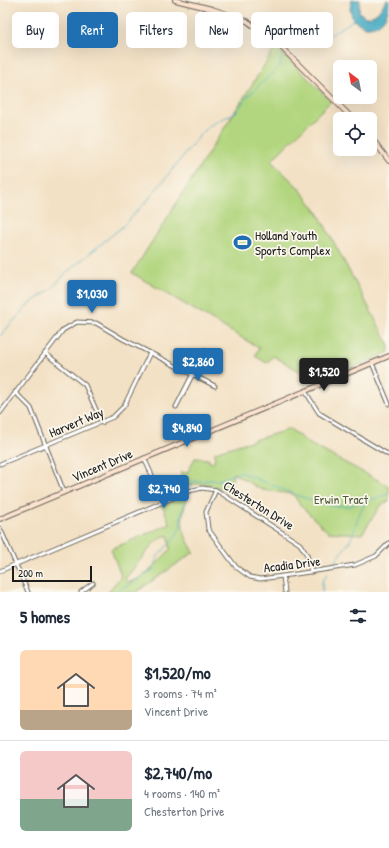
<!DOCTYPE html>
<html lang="en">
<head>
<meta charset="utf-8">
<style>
  :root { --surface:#fff; --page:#f2f2f3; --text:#1f2937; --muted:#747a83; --line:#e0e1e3; --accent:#1f6fb2 }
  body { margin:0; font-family:"Patrick Hand",sans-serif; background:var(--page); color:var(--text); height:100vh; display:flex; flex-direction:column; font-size:15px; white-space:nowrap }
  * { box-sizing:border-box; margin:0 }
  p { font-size:13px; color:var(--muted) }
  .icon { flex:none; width:22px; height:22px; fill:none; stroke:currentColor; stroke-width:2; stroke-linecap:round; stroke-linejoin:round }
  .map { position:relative; height:592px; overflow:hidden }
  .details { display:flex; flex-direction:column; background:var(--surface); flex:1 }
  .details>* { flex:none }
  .top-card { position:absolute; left:12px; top:12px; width:365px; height:36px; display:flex; gap:8px }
  .needle { width:26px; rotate:328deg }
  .buttons { position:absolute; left:333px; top:60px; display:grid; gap:8px }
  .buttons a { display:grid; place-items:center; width:44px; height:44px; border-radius:6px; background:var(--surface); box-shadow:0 4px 16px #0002; font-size:20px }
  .scale { position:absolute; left:12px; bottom:10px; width:80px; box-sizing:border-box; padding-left:4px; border:2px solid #1c1c1c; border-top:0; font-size:11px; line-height:14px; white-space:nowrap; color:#1c1c1c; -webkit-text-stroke:3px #fbf7ec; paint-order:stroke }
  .price { position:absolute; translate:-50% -34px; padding:0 9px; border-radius:4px; background:var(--accent); color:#fff; font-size:13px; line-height:26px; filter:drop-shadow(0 1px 2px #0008) }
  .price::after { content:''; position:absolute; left:50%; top:24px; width:12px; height:9px; margin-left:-6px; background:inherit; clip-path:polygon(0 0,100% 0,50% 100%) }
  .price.current { background:#222; color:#fff }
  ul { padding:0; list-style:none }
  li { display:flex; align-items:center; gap:12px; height:100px; padding:0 20px }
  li+li { border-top:1px solid var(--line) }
  li span { display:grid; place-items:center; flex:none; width:112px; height:80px; border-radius:6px; color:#555 }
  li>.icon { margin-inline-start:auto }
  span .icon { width:48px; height:48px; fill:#fffc; stroke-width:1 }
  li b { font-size:17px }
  h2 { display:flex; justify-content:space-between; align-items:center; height:48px; padding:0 20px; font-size:17px }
  .pill { padding:0 14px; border-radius:6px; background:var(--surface); box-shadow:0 4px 16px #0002; font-size:14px; line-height:36px }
  .pill.current { background:var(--accent); color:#fff }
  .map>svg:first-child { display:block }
  .green { fill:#b2d67f; stroke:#67794e; fill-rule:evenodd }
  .water { fill:#41a8c1; stroke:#2e626e }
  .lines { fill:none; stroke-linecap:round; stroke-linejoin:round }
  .stream { stroke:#41a8c1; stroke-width:1 }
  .street-casing { stroke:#676157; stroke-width:5 }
  .secondary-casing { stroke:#676157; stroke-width:6 }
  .street { stroke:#fff; stroke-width:3 }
  .secondary { stroke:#fde4d0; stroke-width:4 }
  .labels { text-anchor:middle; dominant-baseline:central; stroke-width:3.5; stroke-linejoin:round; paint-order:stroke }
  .poi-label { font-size:13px; fill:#1c1c1c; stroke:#fbf7ec; text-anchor:start }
  .street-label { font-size:13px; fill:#1c1c1c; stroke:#fbf7ec }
  .park-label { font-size:13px; fill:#505d3f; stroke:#fbf7ec }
</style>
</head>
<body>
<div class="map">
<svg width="389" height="592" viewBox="0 0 389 592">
  <rect width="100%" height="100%" fill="#fbf7ec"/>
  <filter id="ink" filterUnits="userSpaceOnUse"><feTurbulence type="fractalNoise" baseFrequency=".025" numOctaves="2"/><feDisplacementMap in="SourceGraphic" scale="8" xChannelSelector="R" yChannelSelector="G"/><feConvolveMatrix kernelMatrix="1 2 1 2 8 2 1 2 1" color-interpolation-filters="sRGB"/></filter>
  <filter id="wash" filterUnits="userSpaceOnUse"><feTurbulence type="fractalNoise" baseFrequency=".012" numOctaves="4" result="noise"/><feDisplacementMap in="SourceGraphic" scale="16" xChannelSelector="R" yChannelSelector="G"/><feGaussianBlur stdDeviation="0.9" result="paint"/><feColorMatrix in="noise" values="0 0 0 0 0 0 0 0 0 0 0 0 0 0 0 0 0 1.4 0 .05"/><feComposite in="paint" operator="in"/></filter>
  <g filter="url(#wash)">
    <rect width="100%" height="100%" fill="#f3e1c5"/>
    <g class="green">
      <path d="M276 47 331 101 271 161 299 188 317 211 389 345V352L319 382 273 356 267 363 255 356 259 348 132 273Z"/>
      <path d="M290 429 308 443 389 486V501L380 506 362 534 328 532 301 506 293 494 262 490 233 473 230 494C213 483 200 481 181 488V472L187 473 195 458 209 459V462L214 463 215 452Z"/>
      <path d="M189 493C180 520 179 527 194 552L136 592H108L121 576 111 549 170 524 163 507 161 506ZM164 536H169L170 550C158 561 144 581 127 582L125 579 154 543Z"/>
    </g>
    <path class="water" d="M352 0H360L359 12 365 17C377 17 380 10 386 0H389C389 15 382 28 365 27L353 20 350 9Z"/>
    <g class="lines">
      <g class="stream">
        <path d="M287 48C312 47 333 34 353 20"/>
        <path d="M0 336 28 305 51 289 67 272 122 227 147 201 200 135 212 124 236 112 248 96 280 66 283 53"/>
        <path d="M190 489 194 481 219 480 240 472 299 496 331 506H349L389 494"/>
        <path d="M335 565C336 556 343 551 348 544 357 530 355 516 367 501"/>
        <path d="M114 592 134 582 154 569 158 556 173 540 180 529 181 516 188 493"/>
        <path d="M322 592V582L328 573"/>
      </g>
    </g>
  </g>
  <g filter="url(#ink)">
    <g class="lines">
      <defs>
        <g id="street">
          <path d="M45 353 85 385 102 423"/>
          <path d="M324 363 332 369 337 378"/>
          <path d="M372 363 389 404"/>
          <path d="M325 364 332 380"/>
          <path d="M305 391 319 413 389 455"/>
          <path d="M15 392 31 408 64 492"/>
          <path d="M176 407 205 350"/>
          <path d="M0 413 63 330 77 322 96 323 123 339 215 386"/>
          <path d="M144 458 164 501"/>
          <path d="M0 464 113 417 124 406 150 353"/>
          <path d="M216 490 206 512 208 529 236 567 250 577 260 579 283 576 355 565 376 556 389 543"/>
          <path d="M0 528 28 592"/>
          <path d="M0 571 189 491 202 488 216 490 300 544 307 555 311 572"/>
          <path d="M283 576 285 592"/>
          <path d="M81 592 93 583"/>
        </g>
        <g id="secondary">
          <path d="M175 0 212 9 247 21 277 43 353 119"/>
          <path d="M370 136 389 161"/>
          <path d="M0 519 389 356"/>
        </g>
      </defs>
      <use href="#street" class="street-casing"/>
      <use href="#secondary" class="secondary-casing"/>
      <use href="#street" class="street"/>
      <use href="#secondary" class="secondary"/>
    </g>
  </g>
  <defs>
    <symbol id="stadium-bare" viewBox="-9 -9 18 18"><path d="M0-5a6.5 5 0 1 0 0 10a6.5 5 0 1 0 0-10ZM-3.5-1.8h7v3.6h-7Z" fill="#1f6fb2" stroke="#fbf7ec" stroke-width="2.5" paint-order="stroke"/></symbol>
  </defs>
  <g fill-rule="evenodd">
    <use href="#stadium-bare" x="230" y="230" width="25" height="25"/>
  </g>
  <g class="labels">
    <g class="poi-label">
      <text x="255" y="235">Holland Youth<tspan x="255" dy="15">Sports Complex</tspan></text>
    </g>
    <g class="street-label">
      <text transform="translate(76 422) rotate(-23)">Harvert Way</text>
      <text transform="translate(102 465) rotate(-23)">Vincent Drive</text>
      <text transform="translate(259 505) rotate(32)">Chesterton Drive</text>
      <text transform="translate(292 564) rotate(-7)">Acadia Drive</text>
    </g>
    <g class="park-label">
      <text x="341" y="499">Erwin Tract</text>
    </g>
  </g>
</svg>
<div class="buttons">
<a><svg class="needle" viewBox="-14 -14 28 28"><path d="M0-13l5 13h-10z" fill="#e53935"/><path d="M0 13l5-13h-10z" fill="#747a83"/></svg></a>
<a><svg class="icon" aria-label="locate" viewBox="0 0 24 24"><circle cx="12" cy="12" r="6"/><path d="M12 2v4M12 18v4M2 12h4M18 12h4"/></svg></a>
</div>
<div class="scale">200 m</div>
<b class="price" style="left:92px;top:314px">$1,030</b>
<b class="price" style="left:198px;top:382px">$2,860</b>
<b class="price current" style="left:324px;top:392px">$1,520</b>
<b class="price" style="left:187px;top:448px">$4,840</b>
<b class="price" style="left:164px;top:509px">$2,740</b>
<div class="top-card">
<a class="pill">Buy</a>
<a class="pill current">Rent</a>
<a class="pill">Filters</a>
<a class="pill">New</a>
<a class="pill">Apartment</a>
</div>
</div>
<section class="details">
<h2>5 homes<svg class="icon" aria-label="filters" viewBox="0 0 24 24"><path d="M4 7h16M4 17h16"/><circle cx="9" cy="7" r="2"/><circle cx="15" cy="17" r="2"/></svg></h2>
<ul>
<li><span style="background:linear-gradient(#ffd9b3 75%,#b9a48a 0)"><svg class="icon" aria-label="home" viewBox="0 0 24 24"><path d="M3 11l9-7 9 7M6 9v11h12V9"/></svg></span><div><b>$1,520/mo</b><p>3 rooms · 74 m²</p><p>Vincent Drive</p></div></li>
<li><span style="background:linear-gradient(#f6c9c9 60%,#7fa58c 0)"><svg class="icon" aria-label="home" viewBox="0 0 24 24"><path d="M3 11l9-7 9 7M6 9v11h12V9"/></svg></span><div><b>$2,740/mo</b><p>4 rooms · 140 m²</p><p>Chesterton Drive</p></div></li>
</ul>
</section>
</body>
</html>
